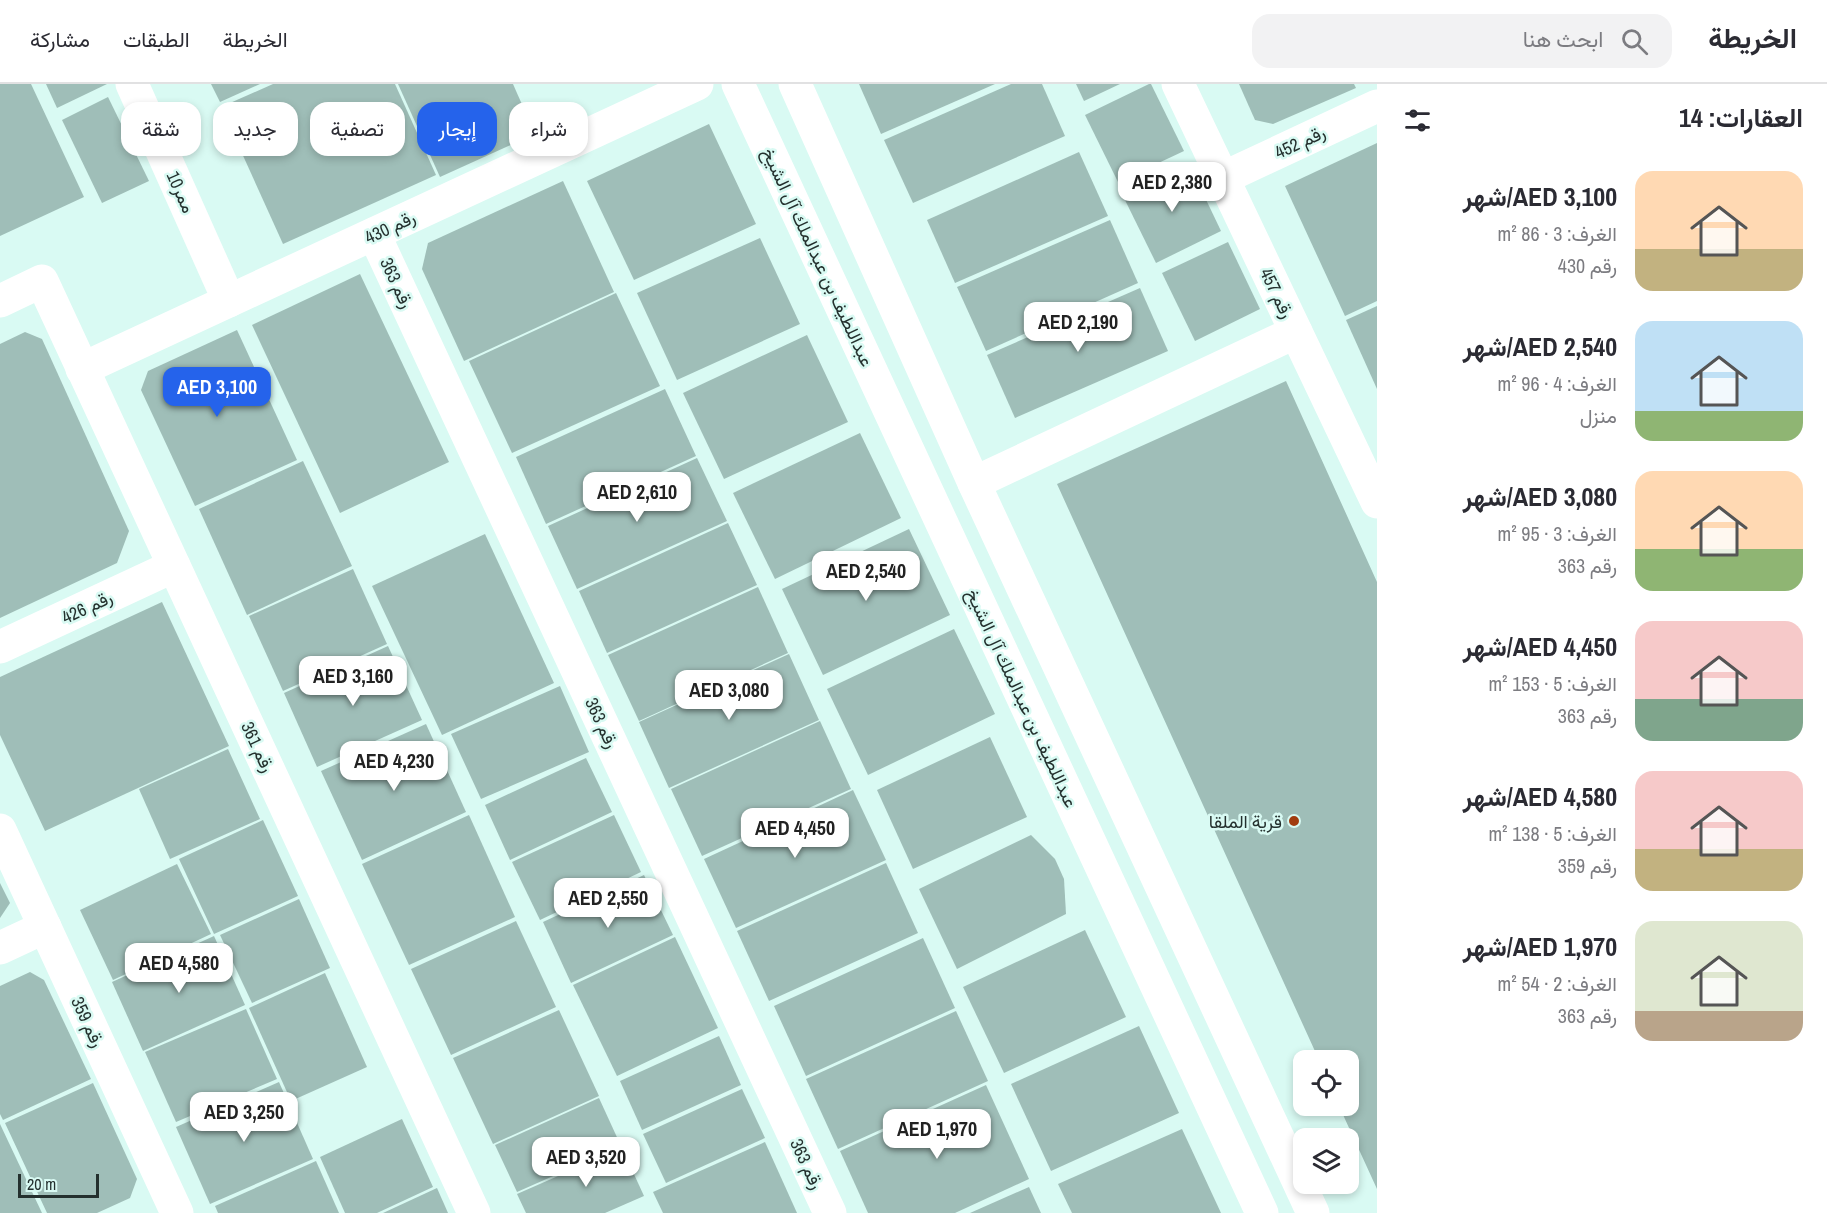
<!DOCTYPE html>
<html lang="ar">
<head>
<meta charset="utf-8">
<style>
  :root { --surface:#fff; --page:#f2f2f3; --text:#2b2b33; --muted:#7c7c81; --line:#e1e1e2; --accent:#2563eb }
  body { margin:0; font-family:"Archivo Narrow",Vazirmatn,sans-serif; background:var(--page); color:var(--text); direction:rtl; height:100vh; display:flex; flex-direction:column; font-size:22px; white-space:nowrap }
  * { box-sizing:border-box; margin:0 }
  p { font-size:20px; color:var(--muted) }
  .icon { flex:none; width:33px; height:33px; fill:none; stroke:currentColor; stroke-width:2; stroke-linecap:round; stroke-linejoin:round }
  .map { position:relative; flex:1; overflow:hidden; direction:ltr }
  .drawer { display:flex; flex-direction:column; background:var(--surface); width:450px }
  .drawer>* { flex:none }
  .hud { position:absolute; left:18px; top:18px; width:570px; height:54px; direction:rtl; display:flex; gap:12px }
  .controls { position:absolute; left:1293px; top:966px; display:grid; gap:12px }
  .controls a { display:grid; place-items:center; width:66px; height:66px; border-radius:12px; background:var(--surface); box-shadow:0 3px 9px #0003; font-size:30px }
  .scale { position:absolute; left:18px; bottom:15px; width:81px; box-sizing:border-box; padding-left:6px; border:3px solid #24302e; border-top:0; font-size:16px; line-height:21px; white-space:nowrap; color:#24302e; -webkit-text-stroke:4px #d9faf3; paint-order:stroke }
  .price { position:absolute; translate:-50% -51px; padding:0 14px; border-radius:12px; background:#fff; color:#222; font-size:20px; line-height:39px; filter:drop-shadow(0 2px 3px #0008) }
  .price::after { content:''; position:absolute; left:50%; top:36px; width:18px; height:14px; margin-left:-9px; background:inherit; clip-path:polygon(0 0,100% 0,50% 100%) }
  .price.active { background:var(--accent); color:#fff }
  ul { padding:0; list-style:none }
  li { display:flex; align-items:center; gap:18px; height:150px; padding:0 24px }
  li span { display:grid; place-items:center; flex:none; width:168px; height:120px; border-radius:18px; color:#555 }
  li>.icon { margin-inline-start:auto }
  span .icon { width:72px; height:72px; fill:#fffc; stroke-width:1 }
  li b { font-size:26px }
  h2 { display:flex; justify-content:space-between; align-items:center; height:72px; padding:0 24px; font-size:26px }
  .pill { padding:0 21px; border-radius:18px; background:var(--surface); box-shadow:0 3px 9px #0003; font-size:21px; line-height:54px }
  .pill.active { background:var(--accent); color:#fff }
  header { display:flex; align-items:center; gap:36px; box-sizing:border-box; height:84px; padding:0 30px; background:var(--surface); border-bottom:2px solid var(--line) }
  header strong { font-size:28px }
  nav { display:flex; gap:33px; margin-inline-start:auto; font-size:21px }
  .search { width:420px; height:54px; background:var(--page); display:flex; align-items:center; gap:15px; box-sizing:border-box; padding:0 21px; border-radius:18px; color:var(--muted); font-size:22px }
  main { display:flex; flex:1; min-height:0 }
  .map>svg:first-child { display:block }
  .building { fill:#9fbeb8 }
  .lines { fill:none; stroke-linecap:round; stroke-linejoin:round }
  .minor { stroke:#fff; stroke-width:33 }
  .poi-dot { fill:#a13c0f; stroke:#d9faf3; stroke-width:2 }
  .labels { text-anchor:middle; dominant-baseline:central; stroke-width:5; stroke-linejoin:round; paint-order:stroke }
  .street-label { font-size:18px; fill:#24302e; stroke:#d9faf3 }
  .poi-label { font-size:18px; fill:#24302e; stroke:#d9faf3; text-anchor:end }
</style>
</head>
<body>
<header>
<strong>الخريطة</strong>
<div class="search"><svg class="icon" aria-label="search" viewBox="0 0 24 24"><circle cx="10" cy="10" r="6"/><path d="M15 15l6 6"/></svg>ابحث هنا</div>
<nav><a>الخريطة</a><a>الطبقات</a><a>مشاركة</a></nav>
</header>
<main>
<section class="drawer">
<h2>العقارات: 14<svg class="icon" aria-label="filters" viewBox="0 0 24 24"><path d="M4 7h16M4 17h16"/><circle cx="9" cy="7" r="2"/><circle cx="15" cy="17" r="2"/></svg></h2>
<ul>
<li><span style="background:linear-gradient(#ffd9b3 65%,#c2b280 0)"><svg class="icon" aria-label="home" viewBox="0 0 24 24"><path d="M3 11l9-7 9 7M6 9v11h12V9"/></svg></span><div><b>AED 3,100/شهر</b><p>الغرف: 3 · 86 m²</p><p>رقم 430</p></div></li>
<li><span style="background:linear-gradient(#bfe0f5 75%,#8fb573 0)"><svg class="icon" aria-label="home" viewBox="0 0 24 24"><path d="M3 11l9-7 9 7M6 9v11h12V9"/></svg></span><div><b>AED 2,540/شهر</b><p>الغرف: 4 · 96 m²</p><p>منزل</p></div></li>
<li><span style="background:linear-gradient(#ffd9b3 65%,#8fb573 0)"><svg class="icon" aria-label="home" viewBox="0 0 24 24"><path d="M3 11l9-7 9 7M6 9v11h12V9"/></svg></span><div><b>AED 3,080/شهر</b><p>الغرف: 3 · 95 m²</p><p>رقم 363</p></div></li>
<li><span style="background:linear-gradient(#f6c9c9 65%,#7fa58c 0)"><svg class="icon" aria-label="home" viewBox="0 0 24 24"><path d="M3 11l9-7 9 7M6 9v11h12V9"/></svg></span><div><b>AED 4,450/شهر</b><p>الغرف: 5 · 153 m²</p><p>رقم 363</p></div></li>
<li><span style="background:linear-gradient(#f6c9c9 65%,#c2b280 0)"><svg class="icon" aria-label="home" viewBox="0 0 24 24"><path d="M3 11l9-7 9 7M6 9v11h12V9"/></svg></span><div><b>AED 4,580/شهر</b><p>الغرف: 5 · 138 m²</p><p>رقم 359</p></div></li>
<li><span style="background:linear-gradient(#dfe7d0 75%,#b9a48a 0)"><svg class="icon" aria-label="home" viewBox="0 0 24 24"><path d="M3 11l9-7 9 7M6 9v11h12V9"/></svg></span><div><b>AED 1,970/شهر</b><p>الغرف: 2 · 54 m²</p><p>رقم 363</p></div></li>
</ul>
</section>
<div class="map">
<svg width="1377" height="1129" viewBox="0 0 1377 1129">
  <rect width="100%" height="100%" fill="#d9faf3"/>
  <g class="building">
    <path d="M0 0H31L84 113 0 152Z"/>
    <path d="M46 0H107L57 24Z"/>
    <path d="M211 0H260L220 18Z"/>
    <path d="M273 0H395L436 91 283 160 221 23Z"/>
    <path d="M398 0H513L535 50 440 93Z"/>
    <path d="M859 0H995L881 50Z"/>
    <path d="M1011 0H1042L1065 52 913 119 884 56Z"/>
    <path d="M1076 0H1120L1084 17Z"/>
    <path d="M1149 0H1151L1184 67 1118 98 1085 31Z"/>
    <path d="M1239 0H1354L1356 4 1273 40 1255 36Z"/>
    <path d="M108 13 149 97 102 119 62 36Z"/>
    <path d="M709 40 756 140 634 196 587 97Z"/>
    <path d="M1377 59V217L1345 232 1285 102Z"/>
    <path d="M1079 68 1108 132 955 199 927 136Z"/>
    <path d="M1189 80 1221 147 1156 179 1123 112Z"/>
    <path d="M563 97 614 208 464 277 422 185 428 159Z"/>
    <path d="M1110 136 1138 199 986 267 957 203Z"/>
    <path d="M760 154 800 240 677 296 637 209Z"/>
    <path d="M1228 158 1260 225 1195 257 1162 189Z"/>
    <path d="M360 190 449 378 340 429 252 241Z"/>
    <path d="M1140 204 1168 267 1015 334 987 271Z"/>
    <path d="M616 209 660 302 512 369 469 277Z"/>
    <path d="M1377 222V305L1346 236Z"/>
    <path d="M237 246 297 376 195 422 141 306 148 287Z"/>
    <path d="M25 248 42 255 129 447 117 479 0 534V260Z"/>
    <path d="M807 251 848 338 724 395 683 309Z"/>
    <path d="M1286 297 1377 498V1105L1339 1022H1348V976H1319L1057 400Z"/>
    <path d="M665 305 696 372 546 440 516 373Z"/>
    <path d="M860 349 901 434 775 495 733 409Z"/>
    <path d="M697 374 727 437 577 505 548 442Z"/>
    <path d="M303 377 352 482 247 531 199 425Z"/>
    <path d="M728 439 757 501 607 569 579 507Z"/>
    <path d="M909 445 950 531 823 591 782 505Z"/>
    <path d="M485 450 554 599 442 651 372 502Z"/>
    <path d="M353 485 387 560 283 607 249 532Z"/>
    <path d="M758 503 788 569 639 637 608 571Z"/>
    <path d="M162 518 229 662 45 747 0 651V593Z"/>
    <path d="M954 545 995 630 868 691 827 605Z"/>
    <path d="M388 562 422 636 317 683 284 609Z"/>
    <path d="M789 570 819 636 669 704 639 638Z"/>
    <path d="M560 602 589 668 481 715 451 650Z"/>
    <path d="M820 637 851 705 702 772 671 705Z"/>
    <path d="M426 640 466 728 362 776 321 687Z"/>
    <path d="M990 653 1027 733 913 785 877 706Z"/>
    <path d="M228 665 260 735 170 775 139 705Z"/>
    <path d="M586 674 612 728 510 776 485 721Z"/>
    <path d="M853 706 886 776 736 844 704 775Z"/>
    <path d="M469 731 515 833 409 881 362 780Z"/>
    <path d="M614 731 641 788 540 836 512 778Z"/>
    <path d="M263 736 298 812 214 850 179 775Z"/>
    <path d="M1031 751 1055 775 1064 795 1066 830 957 885 919 805Z"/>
    <path d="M886 779 918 849 769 917 737 847Z"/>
    <path d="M177 780 211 850 113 896 80 826Z"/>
    <path d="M644 791 673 851 571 899 543 838Z"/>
    <path d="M0 799 10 819 0 834Z"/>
    <path d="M299 815 330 884 252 919 220 851Z"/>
    <path d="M516 837 556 923 451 971 411 885Z"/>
    <path d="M1085 846 1126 933 1004 989 963 903Z"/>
    <path d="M214 852 245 921 143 967 112 898Z"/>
    <path d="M675 853 718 944 617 992 573 901Z"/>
    <path d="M923 854 955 924 806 992 774 922Z"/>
    <path d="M30 888 44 896 91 995 3 1036 0 1030V902Z"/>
    <path d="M325 889 367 983 291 1017 249 924Z"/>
    <path d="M246 925 277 995 176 1038 145 968Z"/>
    <path d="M559 926 599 1012 493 1060 453 974Z"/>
    <path d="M956 927 988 997 838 1065 806 995Z"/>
    <path d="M1139 942 1179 1029 1051 1087 1011 1000Z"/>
    <path d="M719 952 741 1001 642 1046 620 997Z"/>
    <path d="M279 998 313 1075 210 1120 176 1043Z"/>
    <path d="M93 999 137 1095 130 1114 97 1129H47L5 1039Z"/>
    <path d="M986 1001 1029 1095 955 1129H868L840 1067Z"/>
    <path d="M742 1005 765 1054 666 1099 643 1050Z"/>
    <path d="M599 1014 621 1062 517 1108 495 1061Z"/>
    <path d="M402 1035 433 1103 377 1129H345L320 1073Z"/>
    <path d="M0 1040 42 1129H0Z"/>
    <path d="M1182 1045 1221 1129H1072L1058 1100Z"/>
    <path d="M765 1058 797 1129H663L653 1108Z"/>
    <path d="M622 1064 644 1112 605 1129H526L517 1110Z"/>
    <path d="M316 1077 339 1129H218L215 1122Z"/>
    <path d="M1029 1103 1041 1129H970Z"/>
    <path d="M437 1104 448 1129H383Z"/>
  </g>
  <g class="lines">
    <g class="minor">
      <path d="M132 0 229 217"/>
      <path d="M738 0 1262 1129"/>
      <path d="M795 0 974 399 1313 1129"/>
      <path d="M1178 0 1377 418"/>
      <path d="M1223 94 1377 22"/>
      <path d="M374 150 830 1129"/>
      <path d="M0 217 42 197 474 1129"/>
      <path d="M82 285 697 0"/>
      <path d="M974 399 1296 248"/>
      <path d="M0 563 174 482"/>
      <path d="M0 746 177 1129"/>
      <path d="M0 864 45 843"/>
    </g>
  </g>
  <circle class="poi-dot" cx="1294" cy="737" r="6"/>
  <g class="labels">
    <g class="street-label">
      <text transform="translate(1300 58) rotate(-25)">رقم 452</text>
      <text transform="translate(181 108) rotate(66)">ممر10</text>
      <text transform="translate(390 143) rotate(-25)">رقم 430</text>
      <text transform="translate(818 173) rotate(65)">عبداللطيف بن عبدالملك آل الشيخ</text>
      <text transform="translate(397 199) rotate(65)">رقم 363</text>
      <text transform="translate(1277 209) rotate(64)">رقم 457</text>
      <text transform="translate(87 523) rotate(-25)">رقم 426</text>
      <text transform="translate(1022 614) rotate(65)">عبداللطيف بن عبدالملك آل الشيخ</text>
      <text transform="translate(602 639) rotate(65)">رقم 363</text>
      <text transform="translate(258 663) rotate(65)">رقم 361</text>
      <text transform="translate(88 938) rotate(65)">رقم 359</text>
      <text transform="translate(807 1080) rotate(65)">رقم 363</text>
    </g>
    <g class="poi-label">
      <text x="1282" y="737">قرية الملقا</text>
    </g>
  </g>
</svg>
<div class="controls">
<a><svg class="icon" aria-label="locate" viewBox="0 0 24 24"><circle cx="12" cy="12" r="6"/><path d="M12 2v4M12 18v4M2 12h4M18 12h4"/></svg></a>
<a><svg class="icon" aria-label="layers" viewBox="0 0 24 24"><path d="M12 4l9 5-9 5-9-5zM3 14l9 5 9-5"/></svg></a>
</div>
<div class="scale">20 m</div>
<b class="price" style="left:1172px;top:129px">AED 2,380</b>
<b class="price" style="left:1078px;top:269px">AED 2,190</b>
<b class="price active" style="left:217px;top:334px">AED 3,100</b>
<b class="price" style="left:637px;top:439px">AED 2,610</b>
<b class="price" style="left:866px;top:518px">AED 2,540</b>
<b class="price" style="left:353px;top:623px">AED 3,160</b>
<b class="price" style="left:729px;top:637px">AED 3,080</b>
<b class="price" style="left:394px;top:708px">AED 4,230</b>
<b class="price" style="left:795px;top:775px">AED 4,450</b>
<b class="price" style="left:608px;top:845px">AED 2,550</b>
<b class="price" style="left:179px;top:910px">AED 4,580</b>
<b class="price" style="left:244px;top:1059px">AED 3,250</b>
<b class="price" style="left:937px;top:1076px">AED 1,970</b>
<b class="price" style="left:586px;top:1104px">AED 3,520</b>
<div class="hud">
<a class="pill">شراء</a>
<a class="pill active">إيجار</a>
<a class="pill">تصفية</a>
<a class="pill">جديد</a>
<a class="pill">شقة</a>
</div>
</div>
</main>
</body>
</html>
